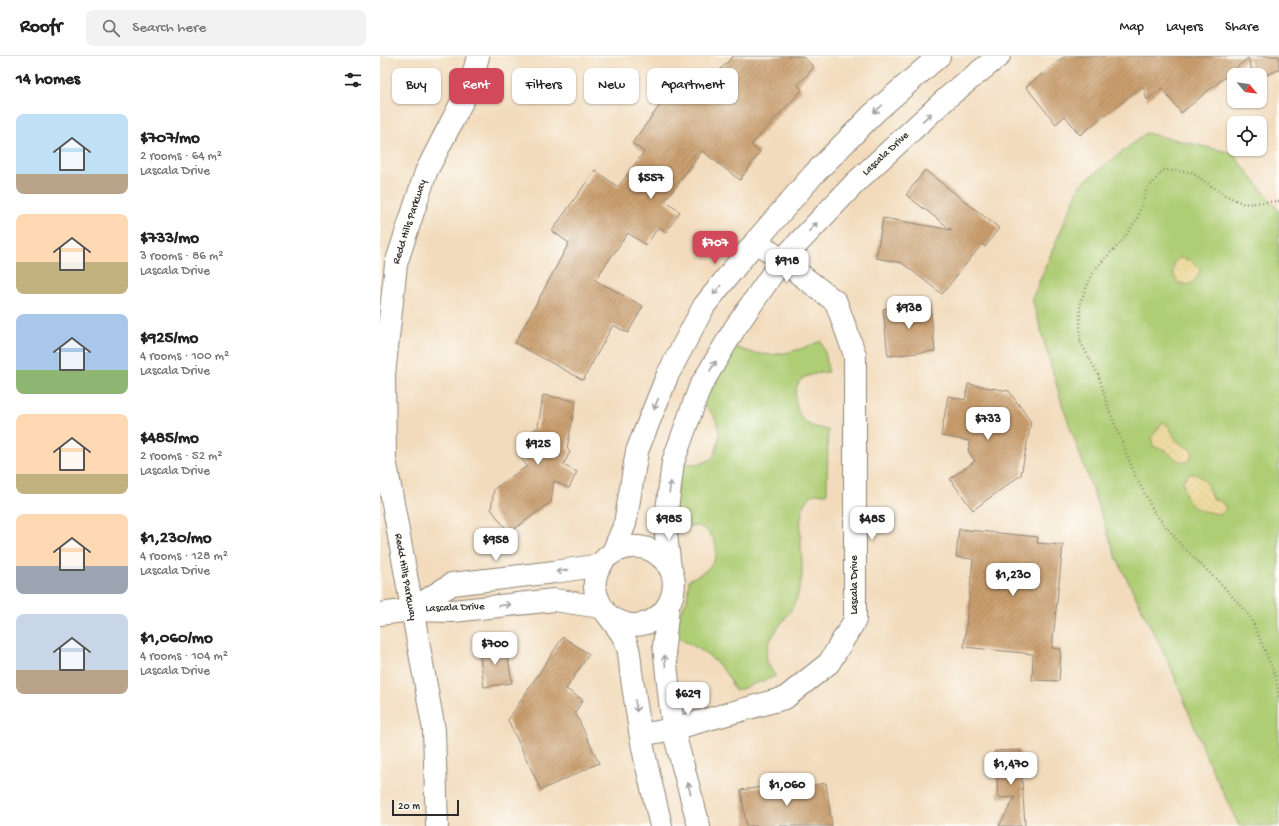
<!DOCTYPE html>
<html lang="en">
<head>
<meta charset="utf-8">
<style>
  :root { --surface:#fff; --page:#f2f2f2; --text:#222; --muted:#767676; --line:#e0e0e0; --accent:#d1495b }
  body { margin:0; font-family:"Gochi Hand",sans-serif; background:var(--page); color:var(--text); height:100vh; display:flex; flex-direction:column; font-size:15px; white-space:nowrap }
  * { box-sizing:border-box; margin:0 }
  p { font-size:13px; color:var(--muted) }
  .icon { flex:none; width:22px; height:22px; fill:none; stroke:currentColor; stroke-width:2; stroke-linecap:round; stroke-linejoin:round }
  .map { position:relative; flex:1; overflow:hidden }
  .details { display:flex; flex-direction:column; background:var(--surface); width:380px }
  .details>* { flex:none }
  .banner { position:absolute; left:12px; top:12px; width:380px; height:36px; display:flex; gap:8px }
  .needle { width:26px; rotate:119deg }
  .tools { position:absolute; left:847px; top:12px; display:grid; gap:8px }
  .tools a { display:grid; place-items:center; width:40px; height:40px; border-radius:8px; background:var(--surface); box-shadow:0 1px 3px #0004; font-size:20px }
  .scale { position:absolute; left:12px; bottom:10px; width:67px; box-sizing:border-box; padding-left:4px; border:2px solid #2b2b2b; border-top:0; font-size:11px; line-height:14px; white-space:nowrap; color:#2b2b2b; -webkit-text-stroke:3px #fdfcf7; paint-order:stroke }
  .price { position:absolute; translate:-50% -34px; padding:0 9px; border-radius:8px; background:#fff; color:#222; font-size:13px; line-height:26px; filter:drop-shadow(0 1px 2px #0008) }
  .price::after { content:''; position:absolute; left:50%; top:24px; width:12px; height:9px; margin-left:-6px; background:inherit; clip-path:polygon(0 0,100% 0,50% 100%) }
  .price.active { background:var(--accent); color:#fff }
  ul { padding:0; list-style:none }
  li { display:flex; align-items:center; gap:12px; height:100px; padding:0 16px }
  li span { display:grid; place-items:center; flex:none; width:112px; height:80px; border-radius:8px; color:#555 }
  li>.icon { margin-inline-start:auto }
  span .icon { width:48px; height:48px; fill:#fffc; stroke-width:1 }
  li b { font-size:17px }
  h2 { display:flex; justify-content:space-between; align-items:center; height:48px; padding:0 16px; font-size:17px }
  .chip { padding:0 14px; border-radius:8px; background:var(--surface); box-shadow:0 1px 3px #0004; font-size:14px; line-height:36px }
  .chip.active { background:var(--accent); color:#fff }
  header { display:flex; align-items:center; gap:24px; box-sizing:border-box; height:56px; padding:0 20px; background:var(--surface); border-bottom:1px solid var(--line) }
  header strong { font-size:19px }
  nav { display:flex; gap:22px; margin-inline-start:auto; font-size:14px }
  .search { width:280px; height:36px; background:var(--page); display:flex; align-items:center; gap:10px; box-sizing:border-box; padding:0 14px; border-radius:8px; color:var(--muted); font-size:15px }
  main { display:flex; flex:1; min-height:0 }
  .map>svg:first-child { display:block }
  .grass { fill:#afcd75; stroke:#6d7c50 }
  .sand { fill:url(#sand-dots); stroke:#8c8264 }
  .building { fill:url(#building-hatch) }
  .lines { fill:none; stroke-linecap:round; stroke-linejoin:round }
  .minor-casing { stroke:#8e8374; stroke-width:24 }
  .path { stroke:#8e8374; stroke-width:2.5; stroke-dasharray:1 3; stroke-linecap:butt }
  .minor { stroke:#fff; stroke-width:22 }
  .oneway { stroke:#a0a0a0 }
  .labels { text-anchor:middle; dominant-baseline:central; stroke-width:3.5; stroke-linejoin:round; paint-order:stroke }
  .street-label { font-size:11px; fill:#2b2b2b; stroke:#fdfcf7 }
</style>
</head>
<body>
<header>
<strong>Roofr</strong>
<div class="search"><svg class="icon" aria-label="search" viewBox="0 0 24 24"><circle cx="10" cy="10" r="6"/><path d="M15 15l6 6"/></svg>Search here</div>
<nav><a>Map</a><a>Layers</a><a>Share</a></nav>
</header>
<main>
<section class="details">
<h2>14 homes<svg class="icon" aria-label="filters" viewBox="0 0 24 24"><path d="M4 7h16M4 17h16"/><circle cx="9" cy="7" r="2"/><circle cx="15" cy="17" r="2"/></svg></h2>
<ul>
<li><span style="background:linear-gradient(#bfe0f5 75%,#b9a48a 0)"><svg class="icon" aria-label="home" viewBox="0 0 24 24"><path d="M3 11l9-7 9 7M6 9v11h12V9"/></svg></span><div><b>$707/mo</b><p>2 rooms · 64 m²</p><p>Lascala Drive</p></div></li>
<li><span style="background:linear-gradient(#ffd9b3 60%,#c2b280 0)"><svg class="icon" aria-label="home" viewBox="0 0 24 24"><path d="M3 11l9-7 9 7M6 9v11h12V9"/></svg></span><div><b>$733/mo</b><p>3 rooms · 86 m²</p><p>Lascala Drive</p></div></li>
<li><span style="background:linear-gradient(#a9c7e8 70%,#8fb573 0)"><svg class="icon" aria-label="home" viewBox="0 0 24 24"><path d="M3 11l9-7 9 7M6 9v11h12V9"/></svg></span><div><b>$925/mo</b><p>4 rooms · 100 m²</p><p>Lascala Drive</p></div></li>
<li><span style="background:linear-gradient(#ffd9b3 75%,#c2b280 0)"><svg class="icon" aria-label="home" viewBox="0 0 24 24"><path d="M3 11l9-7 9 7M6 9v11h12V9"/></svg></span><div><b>$485/mo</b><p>2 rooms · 52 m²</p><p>Lascala Drive</p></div></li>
<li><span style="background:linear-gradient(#ffd9b3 65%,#9aa5b1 0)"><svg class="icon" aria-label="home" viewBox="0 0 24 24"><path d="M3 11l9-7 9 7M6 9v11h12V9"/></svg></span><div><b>$1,230/mo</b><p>4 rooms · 128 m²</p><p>Lascala Drive</p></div></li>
<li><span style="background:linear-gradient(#c9d6e8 70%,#b9a48a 0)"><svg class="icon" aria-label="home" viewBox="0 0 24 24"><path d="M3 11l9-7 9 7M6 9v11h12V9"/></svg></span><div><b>$1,060/mo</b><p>4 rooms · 104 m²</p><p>Lascala Drive</p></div></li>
</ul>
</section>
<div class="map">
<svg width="899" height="770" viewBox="0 0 899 770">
  <defs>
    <pattern id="sand-dots" width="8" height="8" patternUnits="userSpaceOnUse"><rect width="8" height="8" fill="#eeda9e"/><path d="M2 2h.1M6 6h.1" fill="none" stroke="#cb8" stroke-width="1.8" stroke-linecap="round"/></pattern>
    <pattern id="building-hatch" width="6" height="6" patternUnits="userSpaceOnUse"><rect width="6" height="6" fill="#ca9f6e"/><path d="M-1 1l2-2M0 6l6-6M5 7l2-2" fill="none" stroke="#a4825b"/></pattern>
  </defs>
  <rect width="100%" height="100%" fill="#fdfcf7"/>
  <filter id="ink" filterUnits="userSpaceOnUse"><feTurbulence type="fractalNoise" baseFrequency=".025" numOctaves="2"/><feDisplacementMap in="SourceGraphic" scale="8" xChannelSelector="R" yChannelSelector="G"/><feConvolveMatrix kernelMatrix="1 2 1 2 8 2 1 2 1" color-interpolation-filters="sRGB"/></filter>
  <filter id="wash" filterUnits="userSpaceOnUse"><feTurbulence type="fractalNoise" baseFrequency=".012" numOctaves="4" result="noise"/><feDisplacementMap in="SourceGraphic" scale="16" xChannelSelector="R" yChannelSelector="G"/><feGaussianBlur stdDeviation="0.9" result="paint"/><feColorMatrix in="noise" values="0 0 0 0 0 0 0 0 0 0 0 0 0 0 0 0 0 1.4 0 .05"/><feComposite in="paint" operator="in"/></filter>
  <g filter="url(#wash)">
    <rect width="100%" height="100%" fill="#f2dbbc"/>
    <g class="grass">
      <path d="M766 77 852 97 899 155V770H859L828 705 792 614 737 503 682 348 652 243 700 129Z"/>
      <path d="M441 285 446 300 448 316C440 317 431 318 423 322 411 330 415 356 424 365 431 371 440 372 448 374L447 438C444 438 438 437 435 438 410 445 426 504 421 526 419 532 418 540 415 546 404 571 370 592 396 620L355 635C342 602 319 592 289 578L307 544 309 524C318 519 326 516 332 508 343 493 331 467 310 470 304 471 297 476 291 480L300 407 320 408 332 403C344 381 341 362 321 347L351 289C385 305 407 299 441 285Z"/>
    </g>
    <g class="sand">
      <path d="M799 202 810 204 820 214 816 224 809 229 798 227 793 217 794 206Z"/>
      <path d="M783 366C792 370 791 377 796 384 801 389 807 390 812 395L811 402 807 406C796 406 794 400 786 395 782 393 777 392 773 390L772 381Z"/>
      <path d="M810 418C825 418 827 430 832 442L843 447 846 453 841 458C816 455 805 452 803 424Z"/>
    </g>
    <g id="blocks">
      <g class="building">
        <path d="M353 0H422L434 11 418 29 422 34 371 89 380 96 360 124 322 95 285 145 300 156 286 176 279 171 266 189 248 177 215 224 263 250 248 277 233 269 203 324 135 287 189 187 172 175 215 114 238 131 264 96 252 87 298 25 317 39Z"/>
        <path d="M685 0H899V14L886 19H874L868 2 801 57 782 32 767 44 763 30 700 79 685 60 676 68 646 31Z"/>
        <path d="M545 114 619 172 605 191 602 188 562 238 522 207 496 202 503 162 572 174 526 139Z"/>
        <path d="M550 248 555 295 508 300 503 253Z"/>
        <path d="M588 328 629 335 651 366 641 419 593 454 570 423 595 405 588 395 590 385 561 380 568 340 585 344Z"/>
        <path d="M163 339 196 345 187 392 190 396 183 409 197 416 189 432 174 425 171 446 129 477 111 453 114 433 147 410 137 396 145 380 158 371Z"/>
        <path d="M579 473 658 481 657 487 683 489 672 592 681 593 679 625 652 624 653 598 584 591 593 503 576 501Z"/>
        <path d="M183 581 209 598 186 633 203 644 195 656 219 707 161 734 128 664Z"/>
        <path d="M126 588 132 627 104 631 99 592Z"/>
        <path d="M640 694 645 770H619L635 741 618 742 615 695Z"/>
        <path d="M446 727 452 770H366L361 734 390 730 391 735Z"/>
      </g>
    </g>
  </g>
  <g filter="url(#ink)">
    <use href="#blocks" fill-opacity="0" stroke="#8e8374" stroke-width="1"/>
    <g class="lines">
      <defs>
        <g id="minor">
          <path d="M233 496 245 468 257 395 288 318 324 250 376 185 433 119 494 57 559 0"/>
          <path d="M290 512 285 470 293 406 320 331 355 272 402 204 475 127 569 40 619 0"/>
          <path d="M288 550 284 590 293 673 319 770"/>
          <path d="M31 554 72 528 174 516 221 509"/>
          <path d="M0 558 31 554 73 555 174 544 221 551"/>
          <path d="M230 561C238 565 246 570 255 569 289 568 308 524 281 501 257 478 212 496 215 531 217 555 240 567 247 589 250 597 250 607 251 616 254 635 257 655 260 675 265 707 274 739 281 770"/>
          <path d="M261 679 293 673 405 642 449 607 475 564V299L456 246 376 185"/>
          <path d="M57 770 54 674 5 403 4 319 16 208 46 116 91 28 98 0"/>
        </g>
      </defs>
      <use href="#minor" class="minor-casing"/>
      <path class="path" d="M899 145 864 148 843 138 811 116 783 114 766 135 757 163 742 185 714 214 700 246V285L718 318 728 351 755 419 774 456 802 490 845 532 871 562 896 621 899 642"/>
      <use href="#minor" class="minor"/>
    </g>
    <defs><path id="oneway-shaft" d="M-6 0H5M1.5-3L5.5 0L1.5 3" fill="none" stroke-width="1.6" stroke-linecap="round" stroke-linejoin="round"/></defs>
    <g class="oneway">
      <use href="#oneway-shaft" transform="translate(498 53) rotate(138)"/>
      <use href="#oneway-shaft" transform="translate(547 61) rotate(-43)"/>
      <use href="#oneway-shaft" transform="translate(433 171) rotate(-47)"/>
      <use href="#oneway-shaft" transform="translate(337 234) rotate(128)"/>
      <use href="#oneway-shaft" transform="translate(333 310) rotate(-59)"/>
      <use href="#oneway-shaft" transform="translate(276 348) rotate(112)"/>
      <use href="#oneway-shaft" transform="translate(290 431) rotate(-83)"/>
      <use href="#oneway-shaft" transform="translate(182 515) rotate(171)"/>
      <use href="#oneway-shaft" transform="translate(125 549) rotate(-6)"/>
      <use href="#oneway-shaft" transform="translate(285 605) rotate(-96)"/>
      <use href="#oneway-shaft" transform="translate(256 650) rotate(81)"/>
      <use href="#oneway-shaft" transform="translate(309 732) rotate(-105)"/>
    </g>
  </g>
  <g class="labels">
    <g class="street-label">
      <text transform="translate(506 98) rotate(-43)">Lascala Drive</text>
      <text transform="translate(30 166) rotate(-72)">Redd Hills Parkway</text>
      <text transform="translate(25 521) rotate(80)">Redd Hills Parkway</text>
      <text transform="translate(475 529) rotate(-90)">Lascala Drive</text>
      <text transform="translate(75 552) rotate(-2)">Lascala Drive</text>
    </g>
  </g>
</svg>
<div class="tools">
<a><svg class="needle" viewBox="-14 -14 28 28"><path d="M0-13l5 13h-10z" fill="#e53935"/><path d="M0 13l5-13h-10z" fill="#767676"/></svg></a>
<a><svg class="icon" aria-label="locate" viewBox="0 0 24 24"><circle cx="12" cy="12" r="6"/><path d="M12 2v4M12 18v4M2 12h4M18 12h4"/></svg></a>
</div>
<div class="scale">20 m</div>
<b class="price" style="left:271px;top:144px">$557</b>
<b class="price active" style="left:335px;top:209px">$707</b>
<b class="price" style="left:407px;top:227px">$918</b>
<b class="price" style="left:529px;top:274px">$938</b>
<b class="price" style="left:608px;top:385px">$733</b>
<b class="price" style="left:158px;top:410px">$925</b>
<b class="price" style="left:289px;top:485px">$985</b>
<b class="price" style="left:492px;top:485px">$485</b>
<b class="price" style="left:116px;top:506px">$958</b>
<b class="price" style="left:633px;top:541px">$1,230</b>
<b class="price" style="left:115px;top:610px">$700</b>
<b class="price" style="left:308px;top:660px">$629</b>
<b class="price" style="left:631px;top:730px">$1,470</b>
<b class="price" style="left:407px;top:751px">$1,060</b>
<div class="banner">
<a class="chip">Buy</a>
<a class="chip active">Rent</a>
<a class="chip">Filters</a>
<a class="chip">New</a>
<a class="chip">Apartment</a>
</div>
</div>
</main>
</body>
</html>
